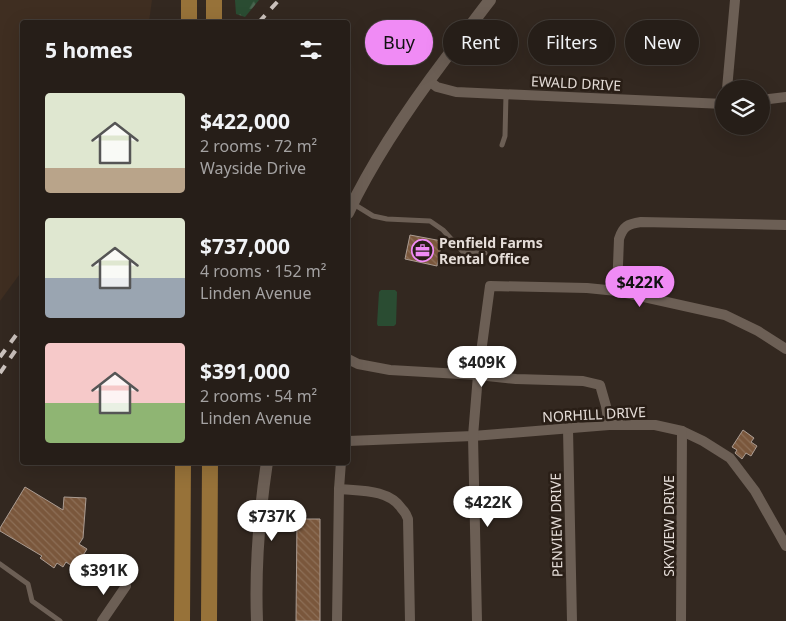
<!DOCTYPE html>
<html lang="en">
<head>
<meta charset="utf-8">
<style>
  :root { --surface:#261e18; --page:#322b25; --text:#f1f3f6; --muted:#a4a2a2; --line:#423c37; --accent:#f08bf5 }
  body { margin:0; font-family:"Noto Sans",sans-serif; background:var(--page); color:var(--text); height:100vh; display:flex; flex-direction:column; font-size:19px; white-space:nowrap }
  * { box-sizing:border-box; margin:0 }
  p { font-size:16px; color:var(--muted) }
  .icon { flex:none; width:28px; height:28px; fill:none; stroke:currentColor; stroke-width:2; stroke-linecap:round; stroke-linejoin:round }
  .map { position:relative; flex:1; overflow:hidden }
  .panel { position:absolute; left:20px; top:20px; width:330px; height:445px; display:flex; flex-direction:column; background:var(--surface); border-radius:5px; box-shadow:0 5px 20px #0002,0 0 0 1px var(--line) }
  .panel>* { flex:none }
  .guide { position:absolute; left:365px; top:20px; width:345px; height:45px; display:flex; gap:10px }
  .controls { position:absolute; left:715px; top:80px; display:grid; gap:10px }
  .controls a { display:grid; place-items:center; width:55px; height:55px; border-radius:50%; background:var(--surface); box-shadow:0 5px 20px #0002,0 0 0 1px var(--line); font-size:25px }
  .price { position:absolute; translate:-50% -42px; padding:0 11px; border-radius:18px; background:#fff; color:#222; font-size:16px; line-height:32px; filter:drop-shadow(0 1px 2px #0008) }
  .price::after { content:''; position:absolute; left:50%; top:30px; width:15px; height:11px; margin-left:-8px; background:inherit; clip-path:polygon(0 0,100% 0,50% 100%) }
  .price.active { background:var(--accent); color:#111 }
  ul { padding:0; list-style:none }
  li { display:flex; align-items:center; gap:15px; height:125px; padding:0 25px }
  li span { display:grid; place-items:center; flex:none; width:140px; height:100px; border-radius:5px; color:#555 }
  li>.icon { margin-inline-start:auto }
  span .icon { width:60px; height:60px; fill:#fffc; stroke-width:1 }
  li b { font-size:21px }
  h2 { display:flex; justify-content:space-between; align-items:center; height:60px; padding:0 25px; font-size:21px }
  .tag { padding:0 18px; border-radius:22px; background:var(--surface); box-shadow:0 5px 20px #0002,0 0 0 1px var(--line); font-size:18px; line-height:45px }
  .tag.active { background:var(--accent); color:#111 }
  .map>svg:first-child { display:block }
  .built { fill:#3f2e21 }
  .forest { fill:url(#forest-firs) }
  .green { fill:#2a4c32 }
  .building { fill:url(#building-back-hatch); stroke:#ab9c92 }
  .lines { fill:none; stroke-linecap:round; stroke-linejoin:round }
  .service { stroke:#6c5f55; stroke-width:5 }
  .minor { stroke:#6c5f55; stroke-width:10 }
  .tertiary { stroke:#6c5f55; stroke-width:12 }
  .primary { stroke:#977239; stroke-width:16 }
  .rail { stroke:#cac1bc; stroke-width:4; stroke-dasharray:9 9; stroke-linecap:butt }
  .labels { text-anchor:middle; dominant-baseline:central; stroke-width:5; stroke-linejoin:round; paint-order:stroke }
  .street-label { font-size:14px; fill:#e5ddd8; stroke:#291e16 }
  .poi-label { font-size:14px; font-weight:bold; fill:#e5ddd8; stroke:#291e16; text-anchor:start }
</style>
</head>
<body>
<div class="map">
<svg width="786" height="621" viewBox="0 0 786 621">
  <defs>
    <pattern id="forest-firs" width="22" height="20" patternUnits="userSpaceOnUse" patternTransform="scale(1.25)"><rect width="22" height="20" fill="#2a4c32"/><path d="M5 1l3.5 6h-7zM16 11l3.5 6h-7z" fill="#49654f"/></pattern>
    <pattern id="building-back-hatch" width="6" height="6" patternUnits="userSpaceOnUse" patternTransform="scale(1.25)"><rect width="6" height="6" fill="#7a573c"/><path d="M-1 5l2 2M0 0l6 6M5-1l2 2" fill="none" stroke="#8d6f57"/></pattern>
  </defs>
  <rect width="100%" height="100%" fill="#332820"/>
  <path class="built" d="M0 0H152L149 22H22V271L0 301Z"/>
  <path class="forest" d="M235 0H259L245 17 236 14Z"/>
  <path class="green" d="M381 290H395L397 292 396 324 394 326H378L377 324 379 292Z"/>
  <g class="building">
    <path d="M410 235 442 241 437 266 405 259Z"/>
    <path d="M743 430 754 438 751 442 757 446 751 456 746 453 742 459 735 453 737 450 732 447Z"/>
    <path d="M25 487 63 510 64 497 86 498 83 538 79 544 87 549 75 568 66 562 63 567 57 563 54 568 40 558 42 556 0 531V528Z"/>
    <path d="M297 519H320V621H296Z"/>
  </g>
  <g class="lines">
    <g class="service">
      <path d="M502 145 505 136 506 94"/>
      <path d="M352 203 373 216 387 219 430 221 443 230 464 253H485"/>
      <path d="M0 564 28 584 32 601 60 621"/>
    </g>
    <g class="minor">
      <path d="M429 81 437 87 456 92 724 104"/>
      <path d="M727 89 735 0"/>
      <path d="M761 100 786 97"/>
      <path d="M617 291 619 239C623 226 628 224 641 222L786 225"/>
      <path d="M348 359 358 364 390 370 478 375 516 379 583 381 600 385 606 406 609 425"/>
      <path d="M568 429 572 621"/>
      <path d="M348 441 473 436 609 425H655L682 431 703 441 730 458 755 491 786 546"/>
      <path d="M339 489C360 491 389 489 402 509 405 512 407 516 408 519L410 621"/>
      <path d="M102 621 126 586"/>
      <path d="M337 621 339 489 341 462"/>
      <path d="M477 621 473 436 478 375 490 286 587 288 617 291 725 315 758 331 786 349"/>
      <path d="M681 621 682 431"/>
    </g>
    <g class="tertiary">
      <path d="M348 213C374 158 409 107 446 58 461 39 475 19 490 0"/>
      <path d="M257 621C255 568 259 515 267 462"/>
    </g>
    <g class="primary">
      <path d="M189 22V0"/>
      <path d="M214 22V0"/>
      <path d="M182 621 183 462"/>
      <path d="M209 621 210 462"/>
    </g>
    <g class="rail">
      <path d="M259 22 279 0"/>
      <path d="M0 357 22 327"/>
      <path d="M0 373 22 341"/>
    </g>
  </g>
  <defs>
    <symbol id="office-ring" viewBox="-11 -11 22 22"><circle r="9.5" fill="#291e16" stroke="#f08bf5" stroke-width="1.5"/><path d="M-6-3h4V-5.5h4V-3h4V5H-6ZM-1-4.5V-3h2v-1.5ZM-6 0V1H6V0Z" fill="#f08bf5"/></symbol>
  </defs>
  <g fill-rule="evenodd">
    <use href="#office-ring" x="410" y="238" width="25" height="25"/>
  </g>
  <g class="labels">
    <g class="street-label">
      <text transform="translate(576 83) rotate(3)">EWALD DRIVE</text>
      <text transform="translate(594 414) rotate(-3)">NORHILL DRIVE</text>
      <text transform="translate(556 525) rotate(-91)">PENVIEW DRIVE</text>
      <text transform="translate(668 526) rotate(-90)">SKYVIEW DRIVE</text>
    </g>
    <g class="poi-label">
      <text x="439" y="242">Penfield Farms<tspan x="439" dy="16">Rental Office</tspan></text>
    </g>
  </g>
</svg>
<div class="controls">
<a><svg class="icon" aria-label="layers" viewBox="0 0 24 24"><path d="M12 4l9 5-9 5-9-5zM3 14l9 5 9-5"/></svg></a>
</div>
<b class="price active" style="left:640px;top:308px">$422K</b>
<b class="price" style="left:482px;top:388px">$409K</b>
<b class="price" style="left:488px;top:528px">$422K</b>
<b class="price" style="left:272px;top:542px">$737K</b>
<b class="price" style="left:104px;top:596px">$391K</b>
<div class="guide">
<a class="tag active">Buy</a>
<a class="tag">Rent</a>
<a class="tag">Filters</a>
<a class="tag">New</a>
</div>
<section class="panel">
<h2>5 homes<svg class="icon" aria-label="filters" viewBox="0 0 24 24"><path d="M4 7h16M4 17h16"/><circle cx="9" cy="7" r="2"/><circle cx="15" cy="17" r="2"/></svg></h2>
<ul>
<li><span style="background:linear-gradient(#dfe7d0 75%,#b9a48a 0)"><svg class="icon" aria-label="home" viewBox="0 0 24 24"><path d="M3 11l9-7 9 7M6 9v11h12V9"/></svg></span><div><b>$422,000</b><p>2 rooms · 72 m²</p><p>Wayside Drive</p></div></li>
<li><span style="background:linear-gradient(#dfe7d0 60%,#9aa5b1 0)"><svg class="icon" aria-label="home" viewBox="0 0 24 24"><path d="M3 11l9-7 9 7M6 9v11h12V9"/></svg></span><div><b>$737,000</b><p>4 rooms · 152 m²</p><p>Linden Avenue</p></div></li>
<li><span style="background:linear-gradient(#f6c9c9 60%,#8fb573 0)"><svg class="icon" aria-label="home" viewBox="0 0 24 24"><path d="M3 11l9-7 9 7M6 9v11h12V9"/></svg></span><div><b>$391,000</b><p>2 rooms · 54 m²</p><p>Linden Avenue</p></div></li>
</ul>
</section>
</div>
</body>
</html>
